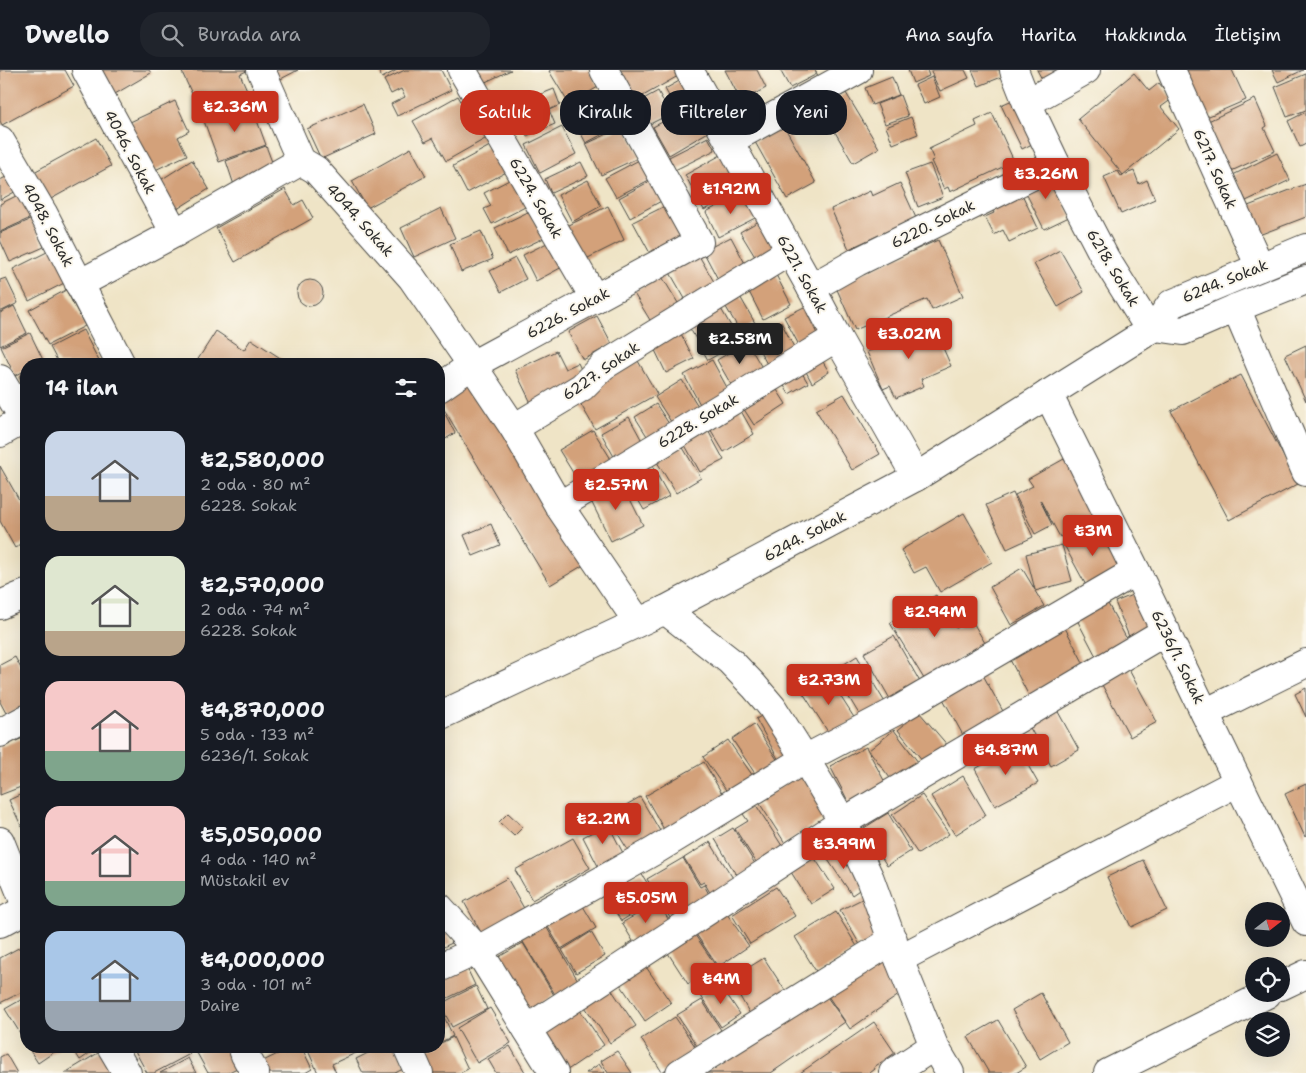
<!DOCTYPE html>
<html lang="tr">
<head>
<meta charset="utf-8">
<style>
  :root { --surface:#171b24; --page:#20242c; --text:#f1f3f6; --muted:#9ea1a6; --line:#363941; --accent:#c8321e }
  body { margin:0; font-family:"Shantell Sans",sans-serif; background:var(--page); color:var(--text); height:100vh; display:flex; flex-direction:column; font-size:19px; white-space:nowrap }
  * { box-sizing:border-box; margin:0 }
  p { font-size:16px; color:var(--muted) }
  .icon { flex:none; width:28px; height:28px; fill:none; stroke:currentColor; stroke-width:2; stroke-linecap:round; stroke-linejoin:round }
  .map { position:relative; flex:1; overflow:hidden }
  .side { position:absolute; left:20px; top:288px; width:425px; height:695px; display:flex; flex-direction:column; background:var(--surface); border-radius:20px; box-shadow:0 5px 20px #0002 }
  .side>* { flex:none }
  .banner { position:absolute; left:460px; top:20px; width:475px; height:45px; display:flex; gap:10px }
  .needle { width:32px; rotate:73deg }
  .fabs { position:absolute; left:1245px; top:832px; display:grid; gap:10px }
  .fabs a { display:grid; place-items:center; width:45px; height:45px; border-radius:50%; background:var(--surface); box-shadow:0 5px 20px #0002; font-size:25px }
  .price { position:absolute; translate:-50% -42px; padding:0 11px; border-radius:5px; background:var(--accent); color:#fff; font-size:16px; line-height:32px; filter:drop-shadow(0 1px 2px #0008) }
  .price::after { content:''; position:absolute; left:50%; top:30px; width:15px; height:11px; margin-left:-8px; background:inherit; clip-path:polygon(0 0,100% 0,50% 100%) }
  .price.active { background:#222; color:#fff }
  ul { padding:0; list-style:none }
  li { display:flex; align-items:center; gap:15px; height:125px; padding:0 25px }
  li span { display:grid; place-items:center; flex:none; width:140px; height:100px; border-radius:15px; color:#555 }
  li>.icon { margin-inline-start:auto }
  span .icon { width:60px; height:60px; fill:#fffc; stroke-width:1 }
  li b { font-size:21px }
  h2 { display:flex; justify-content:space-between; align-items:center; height:60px; padding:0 25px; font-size:21px }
  .tag { padding:0 18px; border-radius:20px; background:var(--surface); box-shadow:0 5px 20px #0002; font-size:18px; line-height:45px }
  .tag.active { background:var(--accent); color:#fff }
  header { display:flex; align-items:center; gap:30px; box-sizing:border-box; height:70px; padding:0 25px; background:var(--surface); border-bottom:1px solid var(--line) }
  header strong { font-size:24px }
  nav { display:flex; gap:28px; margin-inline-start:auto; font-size:18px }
  .search { width:350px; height:45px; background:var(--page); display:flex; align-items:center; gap:12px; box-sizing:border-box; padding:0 18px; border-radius:20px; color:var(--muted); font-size:19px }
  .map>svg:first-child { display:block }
  .building { fill:#d3a17a }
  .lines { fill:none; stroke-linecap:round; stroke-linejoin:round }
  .minor-casing { stroke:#484742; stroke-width:30 }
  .minor { stroke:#fff; stroke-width:28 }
  .labels { text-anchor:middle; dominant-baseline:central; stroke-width:4; stroke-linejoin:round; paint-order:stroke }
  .street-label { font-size:15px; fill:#2b2b2b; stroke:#fbf7ec }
</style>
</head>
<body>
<header>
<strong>Dwello</strong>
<div class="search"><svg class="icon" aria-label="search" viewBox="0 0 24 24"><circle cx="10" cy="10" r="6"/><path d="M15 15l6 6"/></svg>Burada ara</div>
<nav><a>Ana sayfa</a><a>Harita</a><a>Hakkında</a><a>İletişim</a></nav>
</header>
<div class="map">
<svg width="1306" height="1003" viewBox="0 0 1306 1003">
  <rect width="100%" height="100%" fill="#fbf7ec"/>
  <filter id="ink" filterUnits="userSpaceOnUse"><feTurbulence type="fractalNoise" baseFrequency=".02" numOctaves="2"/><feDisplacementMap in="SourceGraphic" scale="10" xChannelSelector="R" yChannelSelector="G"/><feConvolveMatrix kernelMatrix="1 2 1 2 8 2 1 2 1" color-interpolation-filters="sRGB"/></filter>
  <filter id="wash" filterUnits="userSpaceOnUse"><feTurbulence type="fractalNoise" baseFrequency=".0096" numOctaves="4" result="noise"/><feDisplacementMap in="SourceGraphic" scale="20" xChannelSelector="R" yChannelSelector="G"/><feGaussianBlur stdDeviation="1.12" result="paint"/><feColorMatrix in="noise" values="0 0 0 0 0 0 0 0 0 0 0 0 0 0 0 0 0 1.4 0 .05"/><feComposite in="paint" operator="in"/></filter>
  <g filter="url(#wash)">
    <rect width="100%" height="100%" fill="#efe4c6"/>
    <g id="blocks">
      <g class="building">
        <path d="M0 0H65L74 16 2 55 0 51Z"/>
        <path d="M92 0H149L151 3 108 28Z"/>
        <path d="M181 0H249L240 4 251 29 204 50Z"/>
        <path d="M271 0H298L277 11Z"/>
        <path d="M378 0H397L382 8Z"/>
        <path d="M405 0H441L451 20 397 46 391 34 405 27 401 19 391 24 384 10Z"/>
        <path d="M472 0H511L479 15Z"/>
        <path d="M551 0H589L598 17 569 34 549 1Z"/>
        <path d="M620 0H675L678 6 636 30Z"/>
        <path d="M725 0H757L766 18 741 31Z"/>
        <path d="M780 0H815L817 4 790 18Z"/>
        <path d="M908 0H927L929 6 913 13Z"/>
        <path d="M930 0H965L969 8 940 21Z"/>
        <path d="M972 0H1002L1004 6 979 16Z"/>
        <path d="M1037 0H1065L1043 11Z"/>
        <path d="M1184 0H1232L1246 30 1202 49Z"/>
        <path d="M1272 0H1303L1278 12Z"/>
        <path d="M1134 3 1149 21 1159 13 1172 29 1161 37 1179 59 1123 105 1078 49Z"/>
        <path d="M1306 4V40L1287 47 1275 17Z"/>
        <path d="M892 7 899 25 872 35 865 18Z"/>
        <path d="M932 7 940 27 924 34 915 15Z"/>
        <path d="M681 10 710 61 669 85 653 57 679 43 665 19Z"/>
        <path d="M554 19 560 35 549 40 555 54 527 66 514 35Z"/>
        <path d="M658 21 670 44 650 54 638 32Z"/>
        <path d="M606 22 616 42 610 45 616 57 586 73 569 41Z"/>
        <path d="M846 23 879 78 853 93 821 38Z"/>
        <path d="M900 25 908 46 885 54 877 34Z"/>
        <path d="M458 26 470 47 479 42 492 65 446 91 433 68 425 72 413 51Z"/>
        <path d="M1017 28 1038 71 1022 79 1001 35Z"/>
        <path d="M1255 29 1267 56 1264 58 1275 81 1227 103 1204 53Z"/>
        <path d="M175 31 189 61 178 67 187 85 151 102 128 53Z"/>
        <path d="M251 34 266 75 219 92 204 51Z"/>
        <path d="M363 34 376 64 321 89 307 59Z"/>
        <path d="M1306 42V74L1300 77 1288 51Z"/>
        <path d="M992 43 1013 89 1010 91 1011 93 950 122 948 117 944 119 931 91 934 90 929 79 977 56 975 51Z"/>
        <path d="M911 47 918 64 893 74 886 57Z"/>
        <path d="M625 56 640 87 601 105 586 74Z"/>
        <path d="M784 56 816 113 787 129 755 72Z"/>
        <path d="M562 57 576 84 540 103 526 75Z"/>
        <path d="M708 67 715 80 675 100 669 87Z"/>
        <path d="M96 68 111 96 49 130 34 102Z"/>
        <path d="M499 71 514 98 467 123 453 96Z"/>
        <path d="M266 76 275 100 234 115 226 91Z"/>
        <path d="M411 78 426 106 367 138 352 111Z"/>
        <path d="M1277 83 1290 110 1246 131 1233 105Z"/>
        <path d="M721 85 740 120 704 140 685 105Z"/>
        <path d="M641 89 651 109 616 127 605 108Z"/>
        <path d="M192 90 209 119 174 141 156 113Z"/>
        <path d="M581 92 588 106 551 123 545 109Z"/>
        <path d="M930 94 943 127 918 137 905 103Z"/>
        <path d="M1118 101 1121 106 1134 101 1139 114 1147 110 1155 129 1121 144 1104 107Z"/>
        <path d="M1049 102 1071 146 1044 159 1022 115Z"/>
        <path d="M12 104 20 119 0 130V110Z"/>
        <path d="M515 107 529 135 492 154 484 139 491 136 484 123Z"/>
        <path d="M654 109 665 129 630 148 619 128Z"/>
        <path d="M588 110 601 136 572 152 558 125Z"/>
        <path d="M900 113 916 148 849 179 831 139 870 121 872 126Z"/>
        <path d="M1306 114V147L1259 165 1248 136Z"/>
        <path d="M1019 118 1038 158 1009 172 1003 160 994 165 985 147 994 143 989 132Z"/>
        <path d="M285 119 294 135 303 130 313 148 235 192 216 158Z"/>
        <path d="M26 121 37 145 0 162V134Z"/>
        <path d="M744 122 757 147 718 167 706 142Z"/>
        <path d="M669 134 686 166 651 185 633 152Z"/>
        <path d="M608 136 624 170 580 192 563 158Z"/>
        <path d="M441 138 455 168 414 187 401 158Z"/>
        <path d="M530 141 544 168 508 185 495 158Z"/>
        <path d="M32 149 44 177 10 192 0 170V163Z"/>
        <path d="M759 151 776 178 757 190 740 162Z"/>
        <path d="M481 161 493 189 461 202 450 174Z"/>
        <path d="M731 167 748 199 720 213 703 181Z"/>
        <path d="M553 170 566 195 536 211 523 185Z"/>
        <path d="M938 170 963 226 932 240 927 229 855 260 835 215Z"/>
        <path d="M57 177 72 209 29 231 13 199Z"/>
        <path d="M1060 180 1084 222 1058 237 1034 194Z"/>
        <path d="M698 184 717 217 688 234 669 201Z"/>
        <path d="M515 188 526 209 501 222 490 201Z"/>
        <path d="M774 201 791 234 763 249 746 216Z"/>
        <path d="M661 205 681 238 653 255 633 222Z"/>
        <path d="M6 208 18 233 0 242V210Z"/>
        <circle cx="310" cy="223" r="13"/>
        <path d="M66 220 85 256 48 275 29 240Z"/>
        <path d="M738 223 755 253 740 261 723 232Z"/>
        <path d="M14 236 27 263 0 276V243Z"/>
        <path d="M720 237 740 272 708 290 688 255Z"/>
        <path d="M804 237 819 268 800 277 784 247Z"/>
        <path d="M597 246 612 274 583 290 568 262Z"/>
        <path d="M781 252 797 283 769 298 753 268Z"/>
        <path d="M932 253 951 296 921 309 924 316 896 328 890 316 883 319 867 282Z"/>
        <path d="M678 258 694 289 666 303 651 272Z"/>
        <path d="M83 260 99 291 94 294H59L50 277Z"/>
        <path d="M216 261 244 280 251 269 285 291 283 294H195Z"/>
        <path d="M30 263 44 292 40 294H26V300L15 306 1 277Z"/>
        <path d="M747 272 764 301 733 318 717 290Z"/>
        <path d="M1306 275V331L1285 285Z"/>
        <path d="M556 281 565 299 578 293 587 312 533 337 515 300Z"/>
        <path d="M819 285 829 302 812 313 802 294Z"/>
        <path d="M712 290 730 323 702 338 684 305Z"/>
        <path d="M638 291 657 324 595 359 576 326Z"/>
        <path d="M799 298 808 313 789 324 780 309Z"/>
        <path d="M472 302 587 493 550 515 439 331Z"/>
        <path d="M26 303V324L19 306Z"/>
        <path d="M1241 305 1298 414 1229 450 1171 341Z"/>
        <path d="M682 310 701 341 675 358 655 327Z"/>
        <path d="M772 312 786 334 754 355 740 333Z"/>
        <path d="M844 324 880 384 852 400 816 340Z"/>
        <path d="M656 334 673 360 652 374 635 347Z"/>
        <path d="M737 334 754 364 724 382 706 352Z"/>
        <path d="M445 344 455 363 444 370 439 360V347Z"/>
        <path d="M629 347 646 378 618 394 601 363Z"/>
        <path d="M705 355 724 390 700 402 681 368Z"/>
        <path d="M593 360 614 394 580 414 559 380Z"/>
        <path d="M26 362V380L20 365Z"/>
        <path d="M682 376 701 408 676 423 657 392Z"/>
        <path d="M1064 389 1096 448 1060 467 1040 430 1052 455 1035 464 1015 425 1033 416 1028 409Z"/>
        <path d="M651 394 669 426 644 440 626 409Z"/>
        <path d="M0 396 26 442V471L15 478 0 451Z"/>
        <path d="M621 411 643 455 611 471 589 427Z"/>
        <path d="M1013 423 1033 467 1007 479 986 435Z"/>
        <path d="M964 443 992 492 940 522 926 497 914 503 901 480Z"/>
        <path d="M491 454 500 475 473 486 464 465Z"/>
        <path d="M1098 454 1124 500 1088 519 1063 473Z"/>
        <path d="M1062 475 1072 511 1035 521 1044 536 1011 555 990 517 1022 498 1035 520 1026 484Z"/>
        <path d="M1137 523 1152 559 1130 569 1115 532Z"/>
        <path d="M936 525 956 558 971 549 985 573 936 603 929 617 890 553Z"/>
        <path d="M1107 532 1130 575 1099 592 1076 548Z"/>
        <path d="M1063 554 1085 596 1029 626 1007 584Z"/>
        <path d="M894 566 924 619 894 636 864 583Z"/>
        <path d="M857 586 889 639 865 654 833 601Z"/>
        <path d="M15 587 26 608V635L7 645 0 632V595Z"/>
        <path d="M1128 598 1157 652 1130 667 1101 613Z"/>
        <path d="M983 605 1004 643 963 665 942 627Z"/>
        <path d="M828 607 855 649 830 665 803 623Z"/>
        <path d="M1306 618V647L1295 624Z"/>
        <path d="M772 640 797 685 781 694 756 649Z"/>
        <path d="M1057 640 1079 680 1051 696 1029 656Z"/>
        <path d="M919 642 949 677 927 696 898 660Z"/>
        <path d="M754 654 780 694 758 708 732 669Z"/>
        <path d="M894 660 921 696 896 716 869 680Z"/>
        <path d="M26 667V715L0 725V677Z"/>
        <path d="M728 670 755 709 730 726 703 687Z"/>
        <path d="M1017 676 1038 713 995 736 975 699Z"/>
        <path d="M866 677 887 716 850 735 830 696Z"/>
        <path d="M704 692 725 729 666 763 645 726Z"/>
        <path d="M805 701 832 743 785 773 758 731Z"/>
        <path d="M963 706 986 745 955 765 931 726Z"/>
        <path d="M1306 714V766L1305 767 1285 724Z"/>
        <path d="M26 722V766L9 730Z"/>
        <path d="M922 725 949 764 918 784 892 745Z"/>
        <path d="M640 727 663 766 631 785 607 746Z"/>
        <path d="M756 735 784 779 758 795 735 759 748 751 743 744Z"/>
        <path d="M508 743 523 757 514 766 499 752Z"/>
        <path d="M888 743 911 781 887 796 864 758Z"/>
        <path d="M608 754 623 783 598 796 583 767Z"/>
        <path d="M733 758 757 797 738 808 715 769Z"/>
        <path d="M573 768 590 798 532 830 515 800Z"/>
        <path d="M710 772 736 813 713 828 704 812 700 814 684 788Z"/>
        <path d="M837 775 865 816 852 825 824 784Z"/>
        <path d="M814 787 835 819 811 834 791 802Z"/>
        <path d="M683 788 700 817 704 815 712 830 673 853 647 809Z"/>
        <path d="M1143 790 1167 840 1131 857 1107 807Z"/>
        <path d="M641 803 657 829 621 851 605 824Z"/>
        <path d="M507 808 526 842 483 866 464 832Z"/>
        <path d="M776 817 795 846 750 874 732 845Z"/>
        <path d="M872 824 887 866 863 880 840 840Z"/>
        <path d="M580 831 596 858 561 879 545 852Z"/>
        <path d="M658 832 671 854 628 879 626 875 633 871 622 853Z"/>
        <path d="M725 841 749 876 718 897 694 861Z"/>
        <path d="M836 842 858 878 817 903 795 867Z"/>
        <path d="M439 844 452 873 439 879Z"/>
        <path d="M544 853 579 912 556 926 520 867Z"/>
        <path d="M591 862 605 886 576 903 562 880Z"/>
        <path d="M693 862 716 896 688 914 666 880Z"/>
        <path d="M523 873 554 925 529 940 497 888Z"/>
        <path d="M26 874V920L0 933V888Z"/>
        <path d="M882 884 906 920 850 959 826 923Z"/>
        <path d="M764 888 786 922 750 944 730 909Z"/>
        <path d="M464 892 475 915 439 932V905Z"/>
        <path d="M644 894 671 933 645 951 618 911Z"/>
        <path d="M720 914 740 944 721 957 701 926Z"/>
        <path d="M476 916 487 939 452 957 440 934Z"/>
        <path d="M609 916 636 956 610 973 583 934Z"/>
        <path d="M822 920 845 952 771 1003H705Z"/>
        <path d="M1041 923 1068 972 1040 989 1012 940Z"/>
        <path d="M26 927V959L20 963 5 939Z"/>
        <path d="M702 930 721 960 697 976 677 945Z"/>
        <path d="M439 936 453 966 439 973Z"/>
        <path d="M577 936 604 975 566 1001 539 962Z"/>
        <path d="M490 938 511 973 477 993 457 958Z"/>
        <path d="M675 947 697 979 662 1002 641 969Z"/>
        <path d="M998 950 1026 997 1016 1003H989L968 967Z"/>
        <path d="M874 952 895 983 874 997 875 999 870 1003H800Z"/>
        <path d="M453 967 468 999 460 1003H426L417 985 435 976H439V974Z"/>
        <path d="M27 976H63L38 993Z"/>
        <path d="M71 976H100L80 990Z"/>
        <path d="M139 976H186L190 984 154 1003H147L134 979Z"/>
        <path d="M210 976H228L239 997 227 1003H208L197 983Z"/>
        <path d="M294 976H301L312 999 305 1003H261L257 994Z"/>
        <path d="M306 976H355L358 982 332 994 336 1003H318Z"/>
        <path d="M382 976H396L407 997 395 1003H363L356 989Z"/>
        <path d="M510 976 525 1002 523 1003H496L488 989Z"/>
        <path d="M103 980 117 1003H65Z"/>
        <path d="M617 981 622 988 632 1003H608L601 991Z"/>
        <path d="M6 984 17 1003H0V987Z"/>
        <path d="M188 988 196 1003H160Z"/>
        <path d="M599 994 605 1003H586Z"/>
      </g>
    </g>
  </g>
  <g filter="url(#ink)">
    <use href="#blocks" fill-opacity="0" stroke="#484742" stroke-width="1"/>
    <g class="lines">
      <defs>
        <g id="minor">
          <path d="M86 0 175 163"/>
          <path d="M261 0 301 91 316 100 412 208 472 295 514 358 559 436 638 552"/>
          <path d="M462 0 595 229"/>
          <path d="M689 0 811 218 837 267 916 407"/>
          <path d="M1014 0 1027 33 1056 94 1105 188 1150 260"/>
          <path d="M1171 0 1260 197"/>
          <path d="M1027 33 1086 0"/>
          <path d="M0 70 43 143 121 294"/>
          <path d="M729 71 858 0"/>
          <path d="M79 214 175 163 301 91"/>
          <path d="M811 218 857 192 1056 94"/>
          <path d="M1236 238 1306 402"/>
          <path d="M1155 257 1183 261 1236 238 1306 210"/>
          <path d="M0 309 24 349"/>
          <path d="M439 318 472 295 699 172 604 0"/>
          <path d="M1048 324 1136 501 1306 852"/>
          <path d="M514 358 582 317 603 296 790 181"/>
          <path d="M0 363 26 348"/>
          <path d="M559 436 837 267"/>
          <path d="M0 535 16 528 26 524"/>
          <path d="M665 540 730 591 754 616 772 637 805 689 843 752 870 809 899 889 934 976 950 1003"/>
          <path d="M1205 643 1306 593"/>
          <path d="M439 646 665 540 916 407 1155 257 1171 234 1306 178"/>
          <path d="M0 663 26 649"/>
          <path d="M0 771 26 836"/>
          <path d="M439 837 478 880 554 1003"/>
          <path d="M0 853 26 839"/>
          <path d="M899 889 1238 712"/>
          <path d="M439 898 478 880 654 781 805 689 898 640 1136 501"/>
          <path d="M1281 916 1306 904"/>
          <path d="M527 959 843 752 1166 561"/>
          <path d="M111 976 127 1003"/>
          <path d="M242 976 245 985 255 1003"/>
          <path d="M407 976 419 1003"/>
          <path d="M680 1003 893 870"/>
          <path d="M893 1003 934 976"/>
          <path d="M1108 1003 1267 924"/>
        </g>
      </defs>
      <use href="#minor" class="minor-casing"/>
      <use href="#minor" class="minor"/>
    </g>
  </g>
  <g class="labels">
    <g class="street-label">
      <text transform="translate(130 82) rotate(62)">4046. Sokak</text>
      <text transform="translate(1215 99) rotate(66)">6217. Sokak</text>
      <text transform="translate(536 128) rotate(60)">6224. Sokak</text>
      <text transform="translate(360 150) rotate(48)">4044. Sokak</text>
      <text transform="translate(933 154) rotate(-26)">6220. Sokak</text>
      <text transform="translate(48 155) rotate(62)">4048. Sokak</text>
      <text transform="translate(1113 198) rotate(59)">6218. Sokak</text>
      <text transform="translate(802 204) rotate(61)">6221. Sokak</text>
      <text transform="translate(1225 211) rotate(-22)">6244. Sokak</text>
      <text transform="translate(568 243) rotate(-28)">6226. Sokak</text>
      <text transform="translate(601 301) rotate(-35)">6227. Sokak</text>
      <text transform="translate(698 351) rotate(-31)">6228. Sokak</text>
      <text transform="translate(805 466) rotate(-28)">6244. Sokak</text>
      <text transform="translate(1178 587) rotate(64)">6236/1. Sokak</text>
    </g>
  </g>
</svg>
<div class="fabs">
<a><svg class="needle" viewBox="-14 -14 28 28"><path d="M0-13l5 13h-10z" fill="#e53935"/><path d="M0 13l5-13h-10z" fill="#9ea1a6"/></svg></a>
<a><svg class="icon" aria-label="locate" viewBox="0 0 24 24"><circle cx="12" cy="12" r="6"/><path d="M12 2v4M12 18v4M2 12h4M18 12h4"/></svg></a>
<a><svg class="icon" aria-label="layers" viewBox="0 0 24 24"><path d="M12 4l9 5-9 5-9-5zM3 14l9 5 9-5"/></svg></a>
</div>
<b class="price" style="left:235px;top:63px">₺2.36M</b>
<b class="price" style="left:1046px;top:130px">₺3.26M</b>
<b class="price" style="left:731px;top:145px">₺1.92M</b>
<b class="price" style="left:909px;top:290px">₺3.02M</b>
<b class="price active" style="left:740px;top:295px">₺2.58M</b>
<b class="price" style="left:616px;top:441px">₺2.57M</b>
<b class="price" style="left:1093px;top:487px">₺3M</b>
<b class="price" style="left:935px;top:568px">₺2.94M</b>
<b class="price" style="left:829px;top:636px">₺2.73M</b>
<b class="price" style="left:1006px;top:706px">₺4.87M</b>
<b class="price" style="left:603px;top:775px">₺2.2M</b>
<b class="price" style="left:844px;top:800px">₺3.99M</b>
<b class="price" style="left:646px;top:854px">₺5.05M</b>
<b class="price" style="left:721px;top:935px">₺4M</b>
<div class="banner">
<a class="tag active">Satılık</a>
<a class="tag">Kiralık</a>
<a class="tag">Filtreler</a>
<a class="tag">Yeni</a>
</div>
<section class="side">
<h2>14 ilan<svg class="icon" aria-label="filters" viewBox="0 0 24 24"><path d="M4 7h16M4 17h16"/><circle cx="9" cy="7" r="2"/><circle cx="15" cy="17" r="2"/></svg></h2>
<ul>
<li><span style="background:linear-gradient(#c9d6e8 65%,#b9a48a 0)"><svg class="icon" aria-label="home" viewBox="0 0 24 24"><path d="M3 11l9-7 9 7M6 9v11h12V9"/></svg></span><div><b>₺2,580,000</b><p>2 oda · 80 m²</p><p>6228. Sokak</p></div></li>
<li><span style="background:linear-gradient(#dfe7d0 75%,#b9a48a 0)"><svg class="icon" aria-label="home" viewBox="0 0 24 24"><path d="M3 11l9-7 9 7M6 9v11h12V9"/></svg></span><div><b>₺2,570,000</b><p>2 oda · 74 m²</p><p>6228. Sokak</p></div></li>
<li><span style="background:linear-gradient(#f6c9c9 70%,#7fa58c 0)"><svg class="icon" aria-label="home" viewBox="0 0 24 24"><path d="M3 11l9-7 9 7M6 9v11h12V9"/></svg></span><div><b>₺4,870,000</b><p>5 oda · 133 m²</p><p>6236/1. Sokak</p></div></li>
<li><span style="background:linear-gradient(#f6c9c9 75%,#7fa58c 0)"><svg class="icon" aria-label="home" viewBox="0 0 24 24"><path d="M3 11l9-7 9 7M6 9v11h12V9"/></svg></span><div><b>₺5,050,000</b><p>4 oda · 140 m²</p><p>Müstakil ev</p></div></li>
<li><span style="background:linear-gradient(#a9c7e8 70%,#9aa5b1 0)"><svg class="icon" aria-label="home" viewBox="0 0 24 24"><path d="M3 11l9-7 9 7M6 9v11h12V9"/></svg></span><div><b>₺4,000,000</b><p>3 oda · 101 m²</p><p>Daire</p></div></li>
</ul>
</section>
</div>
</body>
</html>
